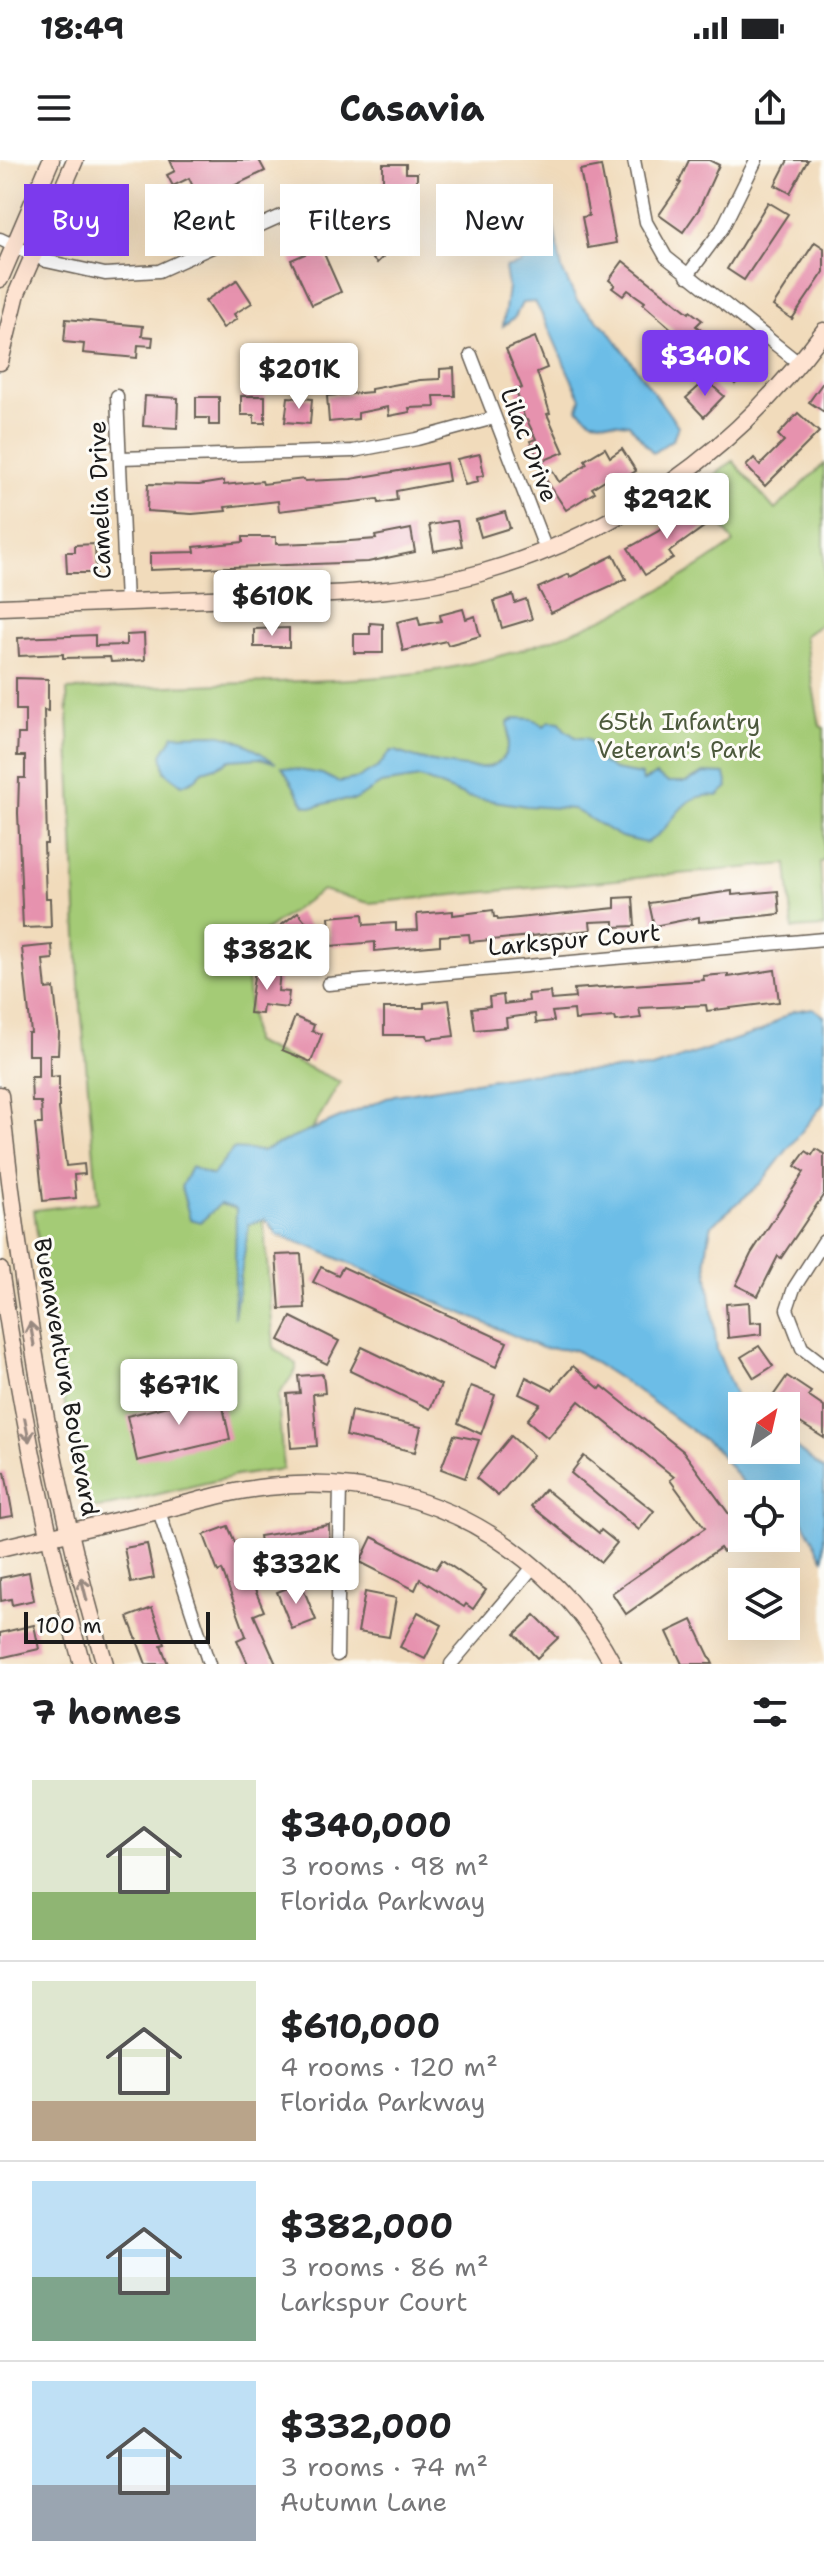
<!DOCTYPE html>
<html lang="en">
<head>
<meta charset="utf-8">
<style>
  :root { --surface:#fff; --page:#f6f6f6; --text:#202124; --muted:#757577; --line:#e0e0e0; --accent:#7c3aed }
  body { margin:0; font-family:"Shantell Sans",sans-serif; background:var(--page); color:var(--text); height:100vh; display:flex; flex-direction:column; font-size:30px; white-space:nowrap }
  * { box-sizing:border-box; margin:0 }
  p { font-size:26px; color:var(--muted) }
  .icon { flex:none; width:44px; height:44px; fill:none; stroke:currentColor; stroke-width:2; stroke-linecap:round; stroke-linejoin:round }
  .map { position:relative; height:1504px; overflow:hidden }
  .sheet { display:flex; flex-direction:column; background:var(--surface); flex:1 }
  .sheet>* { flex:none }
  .hud { position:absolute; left:24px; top:24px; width:776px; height:72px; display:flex; gap:16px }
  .needle { width:52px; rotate:34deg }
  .fabs { position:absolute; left:728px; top:1232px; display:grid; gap:16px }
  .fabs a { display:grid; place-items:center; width:72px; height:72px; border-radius:0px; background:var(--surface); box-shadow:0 8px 32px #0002; font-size:40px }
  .scale { position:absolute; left:24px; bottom:20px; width:186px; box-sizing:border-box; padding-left:8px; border:4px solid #1c1c1c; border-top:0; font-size:22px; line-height:28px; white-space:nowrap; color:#1c1c1c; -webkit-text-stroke:6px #fdfcf7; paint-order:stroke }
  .price { position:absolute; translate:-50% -68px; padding:0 18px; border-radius:8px; background:#fff; color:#222; font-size:26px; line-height:52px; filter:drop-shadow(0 2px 4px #0008) }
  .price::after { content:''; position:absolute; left:50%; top:48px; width:24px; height:18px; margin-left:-12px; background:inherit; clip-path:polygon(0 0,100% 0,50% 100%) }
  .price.active { background:var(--accent); color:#fff }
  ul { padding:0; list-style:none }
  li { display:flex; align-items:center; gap:24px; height:200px; padding:0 32px }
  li+li { border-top:2px solid var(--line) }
  li span { display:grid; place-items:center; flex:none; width:224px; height:160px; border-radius:0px; color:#555 }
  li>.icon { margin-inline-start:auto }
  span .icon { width:96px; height:96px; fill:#fffc; stroke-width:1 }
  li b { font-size:34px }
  h2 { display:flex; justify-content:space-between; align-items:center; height:96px; padding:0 32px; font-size:34px }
  .tag { padding:0 28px; border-radius:0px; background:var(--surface); box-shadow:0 8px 32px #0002; font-size:28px; line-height:72px }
  .tag.active { background:var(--accent); color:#fff }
  .status { display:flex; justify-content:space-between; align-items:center; height:56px; padding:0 40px; background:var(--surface); direction:ltr }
  .status svg { height:22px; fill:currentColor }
  header { display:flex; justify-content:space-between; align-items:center; height:104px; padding:0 32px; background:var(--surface); font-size:36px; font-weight:700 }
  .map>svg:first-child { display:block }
  .green { fill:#a4cb76; stroke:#607449; stroke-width:2 }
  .water { fill:#6cbde7; stroke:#446c82; stroke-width:2 }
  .building { fill:#e692ae }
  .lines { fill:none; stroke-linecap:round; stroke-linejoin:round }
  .street-casing { stroke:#675f54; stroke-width:15 }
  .secondary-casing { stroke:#675f54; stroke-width:19 }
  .street { stroke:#fff; stroke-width:12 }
  .secondary { stroke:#fee3d1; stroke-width:16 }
  .oneway { stroke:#988980 }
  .labels { text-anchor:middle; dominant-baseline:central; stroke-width:6; stroke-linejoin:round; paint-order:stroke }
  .street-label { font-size:24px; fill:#1c1c1c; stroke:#fdfcf7 }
  .park-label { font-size:24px; fill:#4c593c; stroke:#fdfcf7 }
</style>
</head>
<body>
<div class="status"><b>18:49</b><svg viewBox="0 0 49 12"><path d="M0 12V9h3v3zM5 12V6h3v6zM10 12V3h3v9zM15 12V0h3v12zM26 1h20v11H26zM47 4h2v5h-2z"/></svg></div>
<header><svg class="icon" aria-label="menu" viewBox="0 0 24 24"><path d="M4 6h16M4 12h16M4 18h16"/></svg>Casavia<svg class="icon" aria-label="share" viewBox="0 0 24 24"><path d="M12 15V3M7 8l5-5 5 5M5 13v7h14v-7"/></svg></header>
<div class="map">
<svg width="824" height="1504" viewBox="0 0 824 1504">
  <rect width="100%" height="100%" fill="#fdfcf7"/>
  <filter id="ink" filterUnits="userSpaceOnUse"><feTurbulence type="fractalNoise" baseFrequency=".0125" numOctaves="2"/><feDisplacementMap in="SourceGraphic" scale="16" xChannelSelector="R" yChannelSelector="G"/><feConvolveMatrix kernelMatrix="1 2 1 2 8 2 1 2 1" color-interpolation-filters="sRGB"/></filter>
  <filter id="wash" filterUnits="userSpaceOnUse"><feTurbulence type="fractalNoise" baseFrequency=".006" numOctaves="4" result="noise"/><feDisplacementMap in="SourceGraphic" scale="32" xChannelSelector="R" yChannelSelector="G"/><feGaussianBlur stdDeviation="1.8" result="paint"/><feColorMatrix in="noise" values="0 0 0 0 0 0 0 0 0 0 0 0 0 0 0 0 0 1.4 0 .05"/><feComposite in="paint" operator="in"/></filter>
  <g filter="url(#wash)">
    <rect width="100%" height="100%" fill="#f1dbbb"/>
    <path class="green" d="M733 301 775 350 824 304V462L804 476 820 566 824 568V701L820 702 824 767 793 769 787 704 369 743 322 730 244 786 253 882 340 922 263 1053 274 1188 296 1204V1210L278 1236 283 1309 236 1316 99 1348 88 1346 82 1337 48 1154 34 1050 98 1042 79 824 67 530C136 527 204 525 273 522 334 520 394 519 454 507 556 486 650 443 734 383L696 330Z"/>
    <g class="water">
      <path d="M550 47 562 110 577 141 609 171 678 266 673 279 653 293 629 264 592 260 578 249 581 238C564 207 553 173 535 142L522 143 515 157 503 166 508 127 505 108 520 104 541 79 532 50Z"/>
      <path d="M516 558 533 559 544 566 549 561 560 562 564 569 577 578H586L590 581 599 600 614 610 641 615 643 621 656 615 668 622H687L704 613 725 614 728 627 718 636C676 631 677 668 646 683L621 677 573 649 526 646 468 637 420 618 381 624 355 640 335 641 314 647 305 645 282 607 322 614 338 622 359 618 378 607 391 591H396C411 598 428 601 444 604 484 610 514 615 508 562Z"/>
      <path d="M214 574C238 576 256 590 276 603L260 598 230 600 219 606 203 611 195 619 182 625 165 612 162 594 174 575Z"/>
      <path d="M813 848 824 856V943L761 1023 712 1065 708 1081 706 1099 717 1190 736 1237 746 1246H742V1290H786V1280L824 1310V1400L798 1351 786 1339V1334H752L715 1288 635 1229 575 1190 542 1188 316 1089 278 1075 265 1059 249 1064 234 1158 236 1049 220 1044 201 1062 190 1059 181 1027 191 1007 212 1016 233 989 262 991 394 935 525 914 652 908 761 871 793 851Z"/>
    </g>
    <g id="blocks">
      <g class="building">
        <path d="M170 0H259L265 11 200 42 189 18 173 26 167 15 175 11Z"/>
        <path d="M689 0H709L719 5 699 49 683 72 659 55 681 23 679 22Z"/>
        <path d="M788 0H808L790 33 775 25Z"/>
        <path d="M383 4H406V13H417V39H383Z"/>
        <path d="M601 6 616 83 588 88 582 57 589 56 580 10Z"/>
        <path d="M768 42 788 54 744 120 727 109Z"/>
        <path d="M376 52 402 77 377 103 351 78Z"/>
        <path d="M815 82 824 88V112L792 159 773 146Z"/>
        <path d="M321 87 341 132 312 145 291 100Z"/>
        <path d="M623 101 689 153 690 151 702 160 696 166 716 182 700 201 669 176 674 171 643 144 645 142 628 130 623 136 612 128 615 125 609 120Z"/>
        <path d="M237 120 252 143 234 154 237 159 223 168 205 141Z"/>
        <path d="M66 159 143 166 142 176 153 177 152 186 138 185 137 198 83 193 84 184 64 182Z"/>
        <path d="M535 177 547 208 537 212 550 253 547 254 564 292 540 302 530 281 536 279 527 260H525L516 230 522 228 506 189Z"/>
        <path d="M743 188 758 204 735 224 720 207Z"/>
        <path d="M454 208 455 236H434L435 247 409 248 410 252 389 256 388 247 358 253V259L329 262 327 236 371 232V229L420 220 440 219V209Z"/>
        <path d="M706 220 724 236 704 257 686 238Z"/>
        <path d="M824 221V252L809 242Z"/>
        <path d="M145 236 178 238 177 268 143 266Z"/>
        <path d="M241 236H265V263H254V255H241Z"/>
        <path d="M196 237H219V265H209V258H196Z"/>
        <path d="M288 237 312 239 310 264 285 262Z"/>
        <path d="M798 253 819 272 765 326 746 306 754 298 760 305 784 281 778 275Z"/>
        <path d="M605 288 610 297 622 289 636 311 621 320 616 313 592 328 595 332 566 350 543 315 552 310 559 322 587 304 585 300Z"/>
        <path d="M480 294 484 315 477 317 478 322 465 325 457 299Z"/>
        <path d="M446 303 449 321 396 331 397 340 379 343 378 339 279 351 278 341 225 347 226 351 192 354 147 351 148 324 199 325 224 321V325L262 321 263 324 304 319 305 321 351 319Z"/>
        <path d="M694 346 708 364 669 392 673 398 645 415 628 388 657 372Z"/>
        <path d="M505 352 510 368 481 377 476 360Z"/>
        <path d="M453 361H457L462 386 434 391 429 365Z"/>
        <path d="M411 369 415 392 368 402 150 410V393L195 392 194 387 243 382V377H276V384L337 382 376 379 375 376Z"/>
        <path d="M95 384 96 413H67L66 392H75V385Z"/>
        <path d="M614 395 626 419 551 453 538 428 569 414 570 417Z"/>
        <path d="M513 435 515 443 526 439 532 459 502 468 494 441Z"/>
        <path d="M463 449 466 459 475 456 480 476 448 485 446 481 403 491 397 462 418 457 420 465 441 461 440 455Z"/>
        <path d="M370 463 383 464V493H354V474H370Z"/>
        <path d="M289 468V487H254V469Z"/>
        <path d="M144 474 145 500 111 502 110 497 63 498V494L19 496 18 478 95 475V486L126 485V475Z"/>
        <path d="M16 518 48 519V551L44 550 47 684H44L46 738H50L51 767 23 768 18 653 19 618H25V596H17L18 574H25V550H16Z"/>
        <path d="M732 731V735L778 731 780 754 699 762V757L654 766 649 743Z"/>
        <path d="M633 737 635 766 614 767V761L590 762 591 770 470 782 469 774 440 776V785L375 791V782L331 786 329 757 363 754 364 765 396 763V771L418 770 417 754 453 751V755L493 750 494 757H497L498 760 615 748V738Z"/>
        <path d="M298 752 314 772 300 783 305 789 290 801 270 774Z"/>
        <path d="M52 785 53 799 43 800 46 829 54 828 59 873 58 894H50V917L59 916V949L66 1006 84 1004 85 1014 74 1015 76 1038 43 1041 35 964H42L41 942H32L31 917H38V895H28V873H31L22 788Z"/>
        <path d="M255 809 280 812 278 831 289 832 287 848 263 845 262 854 249 853Z"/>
        <path d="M775 810 779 842 707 851 706 845 639 848 641 858 616 861 615 857 575 860 574 850 552 852 554 861 536 863 535 854 506 858 507 867 475 870 472 848 490 846 489 837 503 835 504 844 529 841 528 834 550 832 551 840 575 838 574 829 704 820 703 816 728 814V817Z"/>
        <path d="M449 840 454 876 428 879 427 875H384V848H424V843Z"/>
        <path d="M295 857 314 865 312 871 322 874 311 902 282 890Z"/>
        <path d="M816 989 824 994V1034L781 1098 778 1096 758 1136 736 1125 751 1094 804 1012 795 1006 806 991 812 995Z"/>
        <path d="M301 1094 305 1148 280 1149 276 1095Z"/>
        <path d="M321 1107 338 1115 343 1107 507 1182 496 1207 313 1122Z"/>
        <path d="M749 1142 750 1163 762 1162V1174L728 1178 726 1144Z"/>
        <path d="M291 1157 339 1181 327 1204 279 1180Z"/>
        <path d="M759 1186 773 1206 754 1218 741 1197Z"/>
        <path d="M362 1187 441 1225 430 1249 350 1211Z"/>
        <path d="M573 1206 600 1229 602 1226 683 1291 742 1372 743 1378 723 1392 720 1388 626 1454 612 1433 705 1368 670 1320 674 1317 579 1241 548 1278 527 1260 540 1244 519 1234 526 1217 552 1230Z"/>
        <path d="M323 1214 325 1233 313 1234 317 1286 291 1288 287 1234 300 1233 298 1216Z"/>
        <path d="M787 1216 811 1232 808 1236 824 1247V1278L786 1254V1246H766Z"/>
        <path d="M471 1226 495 1235 481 1274 458 1263Z"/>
        <path d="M220 1233 230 1279 137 1301 127 1256Z"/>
        <path d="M351 1251 421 1267 415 1292 346 1276Z"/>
        <path d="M454 1275 479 1280 465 1318 441 1309Z"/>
        <path d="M511 1276 533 1295 498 1336 476 1318Z"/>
        <path d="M584 1296 654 1351 639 1370 571 1313Z"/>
        <path d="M5 1312 13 1356 0 1358V1313Z"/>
        <path d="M545 1329 599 1373 601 1370 617 1383 601 1402 531 1346Z"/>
        <path d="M329 1365 330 1389 263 1399 259 1376Z"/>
        <path d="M228 1366 264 1451 254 1455 276 1504H248L237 1480 246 1476 222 1410 218 1412 204 1375Z"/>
        <path d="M372 1377 436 1409 442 1400 486 1430 473 1449 466 1444 464 1447 420 1419 415 1430 360 1402Z"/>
        <path d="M147 1384 154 1418 131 1423 124 1388Z"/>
        <path d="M29 1412 34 1440 12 1445 11 1439 1 1441 0 1418Z"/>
        <path d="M301 1423 316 1460 292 1469 277 1432Z"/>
        <path d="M365 1432 396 1438 389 1477 358 1472Z"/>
        <path d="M152 1448 165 1484 161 1485 168 1504H146L128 1457Z"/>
        <path d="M418 1452 442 1465 425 1499 400 1487Z"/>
        <path d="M535 1455 558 1478 537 1498 515 1474Z"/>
        <path d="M692 1460 713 1504H682L667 1472Z"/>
        <path d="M34 1465 39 1489 0 1498V1473Z"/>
      </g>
    </g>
  </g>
  <g filter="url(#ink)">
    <use href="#blocks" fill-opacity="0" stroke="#675f54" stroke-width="2"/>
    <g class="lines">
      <defs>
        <g id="street">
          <path d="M634 0 646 62 666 97 800 204"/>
          <path d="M0 79 46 101 105 114 159 111 330 34"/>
          <path d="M687 116 722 69 756 0"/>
          <path d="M471 195 546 390"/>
          <path d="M117 236 126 443"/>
          <path d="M120 298 353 291 417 279 494 258"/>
          <path d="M328 824 824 779"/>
          <path d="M824 1081 794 1128 787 1149 802 1188 824 1205"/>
          <path d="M159 1351 209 1504"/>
          <path d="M337 1495 340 1324"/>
          <path d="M451 1504 534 1406"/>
        </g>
        <g id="secondary">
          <path d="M0 119 51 0"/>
          <path d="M0 202 17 133 75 0"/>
          <path d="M0 447C87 444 174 441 261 437 335 434 412 433 484 412 624 371 738 288 824 171"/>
          <path d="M0 935C21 1126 49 1319 105 1504"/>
          <path d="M0 1110C20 1243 45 1375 82 1504"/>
          <path d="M0 1388C51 1376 103 1364 154 1352 191 1343 229 1331 267 1327 352 1317 439 1336 509 1387 552 1418 588 1457 613 1504"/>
        </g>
      </defs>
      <use href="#street" class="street-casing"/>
      <use href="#secondary" class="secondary-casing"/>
      <use href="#street" class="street"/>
      <use href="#secondary" class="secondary"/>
    </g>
    <defs><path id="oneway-shaft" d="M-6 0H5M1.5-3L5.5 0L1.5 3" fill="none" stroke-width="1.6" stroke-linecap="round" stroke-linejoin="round" transform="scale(2)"/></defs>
    <g class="oneway">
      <use href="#oneway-shaft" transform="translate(32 1174) rotate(-100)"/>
      <use href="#oneway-shaft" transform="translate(27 1270) rotate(79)"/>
      <use href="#oneway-shaft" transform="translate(84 1429) rotate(-104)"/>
    </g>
  </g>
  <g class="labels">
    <g class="street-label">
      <text transform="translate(529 285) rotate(69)">Lilac Drive</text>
      <text transform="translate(100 340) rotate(-92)">Camelia Drive</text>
      <text transform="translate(574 780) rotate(-5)">Larkspur Court</text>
      <text transform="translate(66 1217) rotate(80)">Buenaventura Boulevard</text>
    </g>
    <g class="park-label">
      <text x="679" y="562">65th Infantry<tspan x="679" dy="28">Veteran's Park</tspan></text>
    </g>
  </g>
</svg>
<div class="fabs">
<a><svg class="needle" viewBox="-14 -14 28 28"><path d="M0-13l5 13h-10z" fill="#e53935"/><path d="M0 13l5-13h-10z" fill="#757577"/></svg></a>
<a><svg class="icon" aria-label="locate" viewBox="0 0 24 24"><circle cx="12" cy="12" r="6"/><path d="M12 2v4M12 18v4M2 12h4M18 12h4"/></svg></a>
<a><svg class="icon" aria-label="layers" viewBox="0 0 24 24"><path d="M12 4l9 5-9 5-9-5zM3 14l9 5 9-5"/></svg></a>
</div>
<div class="scale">100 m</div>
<b class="price active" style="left:705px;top:238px">$340K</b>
<b class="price" style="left:299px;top:251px">$201K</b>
<b class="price" style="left:667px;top:381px">$292K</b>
<b class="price" style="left:272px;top:478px">$610K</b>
<b class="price" style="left:267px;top:832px">$382K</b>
<b class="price" style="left:179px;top:1267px">$671K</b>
<b class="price" style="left:296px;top:1446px">$332K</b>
<div class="hud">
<a class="tag active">Buy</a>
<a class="tag">Rent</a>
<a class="tag">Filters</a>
<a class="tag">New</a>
</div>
</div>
<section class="sheet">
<h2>7 homes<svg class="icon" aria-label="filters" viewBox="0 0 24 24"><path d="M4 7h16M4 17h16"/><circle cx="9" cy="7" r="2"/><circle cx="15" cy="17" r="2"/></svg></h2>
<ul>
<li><span style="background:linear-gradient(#dfe7d0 70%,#8fb573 0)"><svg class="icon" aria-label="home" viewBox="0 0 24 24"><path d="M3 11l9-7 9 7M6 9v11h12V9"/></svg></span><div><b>$340,000</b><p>3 rooms · 98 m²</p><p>Florida Parkway</p></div></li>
<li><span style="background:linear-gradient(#dfe7d0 75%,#b9a48a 0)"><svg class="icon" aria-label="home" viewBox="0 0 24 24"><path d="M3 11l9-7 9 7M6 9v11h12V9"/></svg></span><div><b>$610,000</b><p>4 rooms · 120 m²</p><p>Florida Parkway</p></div></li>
<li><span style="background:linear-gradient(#bfe0f5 60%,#7fa58c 0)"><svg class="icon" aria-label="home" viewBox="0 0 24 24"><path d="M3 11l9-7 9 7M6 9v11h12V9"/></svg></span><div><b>$382,000</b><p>3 rooms · 86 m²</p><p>Larkspur Court</p></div></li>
<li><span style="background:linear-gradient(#bfe0f5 65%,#9aa5b1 0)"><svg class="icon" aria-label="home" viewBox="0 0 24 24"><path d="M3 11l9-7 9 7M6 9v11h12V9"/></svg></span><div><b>$332,000</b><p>3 rooms · 74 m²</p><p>Autumn Lane</p></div></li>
</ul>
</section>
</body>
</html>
